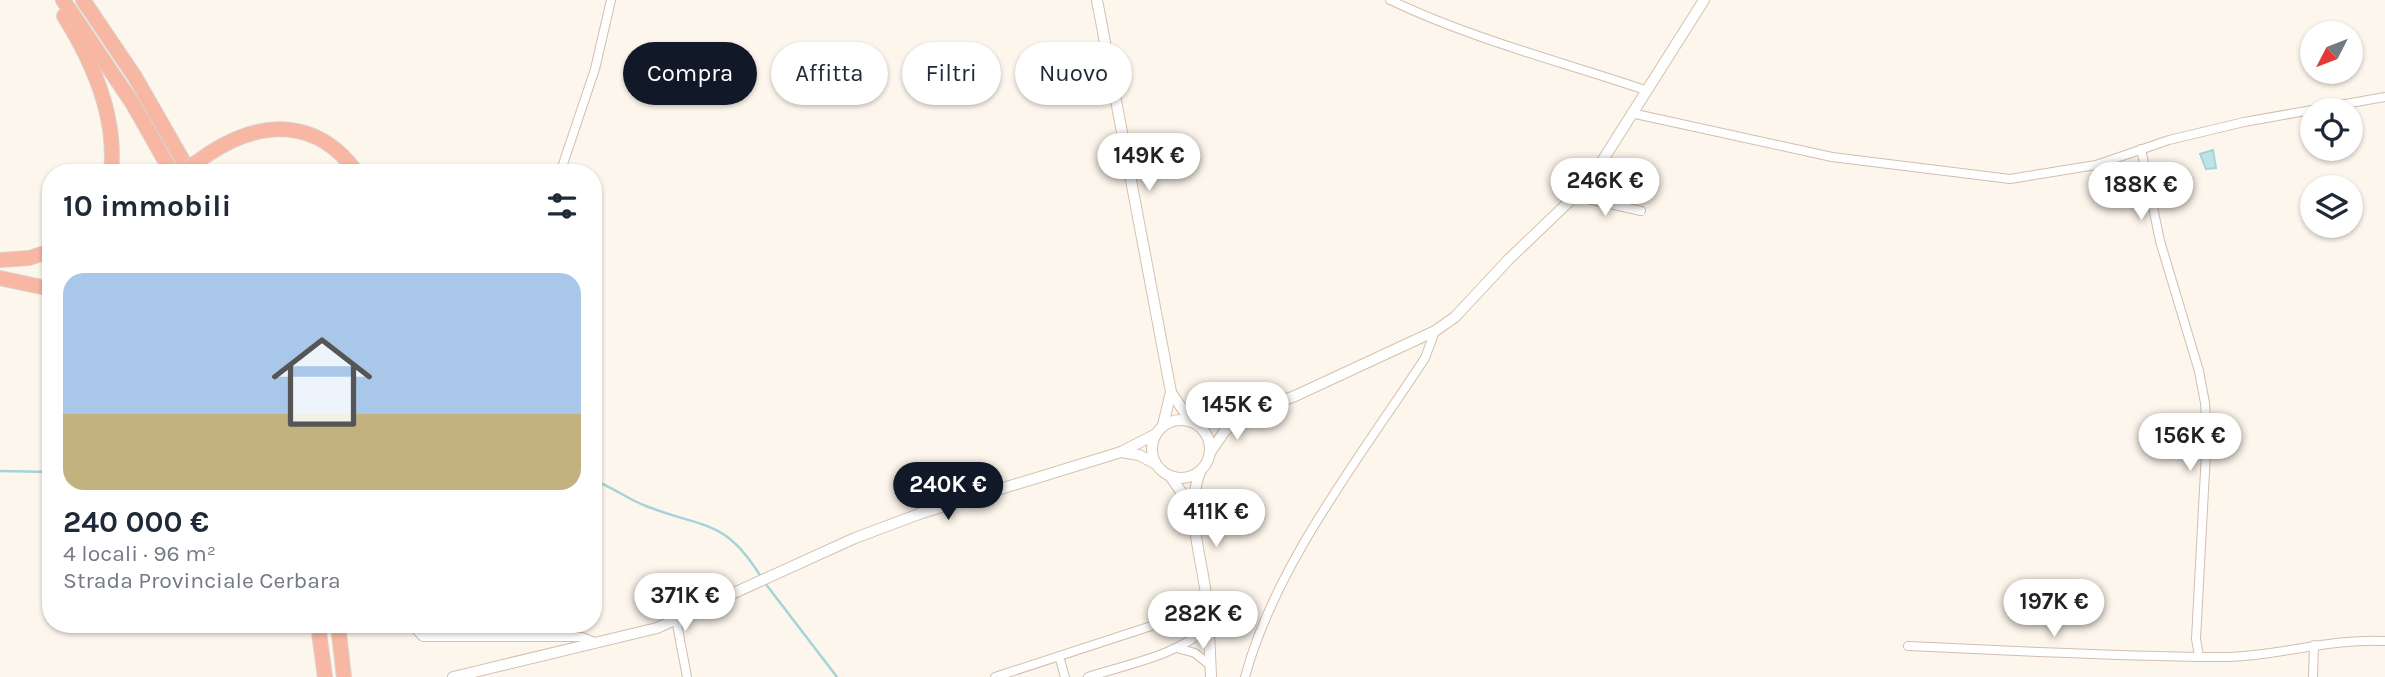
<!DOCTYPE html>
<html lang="it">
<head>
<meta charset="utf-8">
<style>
  :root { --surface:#fff; --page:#f2f2f3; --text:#1f2937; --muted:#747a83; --accent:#111827 }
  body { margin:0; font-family:Karla,sans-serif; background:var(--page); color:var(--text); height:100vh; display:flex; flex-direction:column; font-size:26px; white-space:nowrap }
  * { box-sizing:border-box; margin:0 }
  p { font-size:23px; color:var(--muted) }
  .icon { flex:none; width:38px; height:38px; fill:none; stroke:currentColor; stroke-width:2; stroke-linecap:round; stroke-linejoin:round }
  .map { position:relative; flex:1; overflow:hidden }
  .drawer { position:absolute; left:42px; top:164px; width:560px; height:469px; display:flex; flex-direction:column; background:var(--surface); border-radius:28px; box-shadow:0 2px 5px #0004 }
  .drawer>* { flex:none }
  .guide { position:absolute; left:623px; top:42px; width:665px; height:63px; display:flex; gap:14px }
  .needle { width:46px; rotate:228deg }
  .tools { position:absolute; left:2300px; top:21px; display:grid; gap:14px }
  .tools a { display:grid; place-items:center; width:63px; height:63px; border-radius:50%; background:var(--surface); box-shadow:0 2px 5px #0004; font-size:35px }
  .price { position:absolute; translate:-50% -60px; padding:0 16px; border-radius:24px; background:#fff; color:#222; font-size:23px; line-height:46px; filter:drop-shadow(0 2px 4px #0008) }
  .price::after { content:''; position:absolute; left:50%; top:42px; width:21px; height:16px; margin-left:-10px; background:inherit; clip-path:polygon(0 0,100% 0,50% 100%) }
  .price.selected { background:var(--accent); color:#fff }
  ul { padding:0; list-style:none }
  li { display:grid; align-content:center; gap:14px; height:371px; padding:0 21px }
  li span { display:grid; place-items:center; height:217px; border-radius:21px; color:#555 }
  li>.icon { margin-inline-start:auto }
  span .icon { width:126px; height:126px; fill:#fffc; stroke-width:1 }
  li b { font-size:30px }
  h2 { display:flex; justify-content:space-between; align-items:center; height:84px; padding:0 21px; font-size:30px }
  .pill { padding:0 24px; border-radius:32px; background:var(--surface); box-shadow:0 2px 5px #0004; font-size:24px; line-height:63px }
  .pill.selected { background:var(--accent); color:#fff }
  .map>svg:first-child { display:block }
  .water { fill:#bfe3e8; stroke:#a5d3da; stroke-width:2 }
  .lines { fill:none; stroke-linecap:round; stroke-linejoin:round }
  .stream { stroke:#a5d3da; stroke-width:2.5 }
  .street-casing { stroke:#d1beb0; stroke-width:10 }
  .secondary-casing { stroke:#d6c0b0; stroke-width:12 }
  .highway-casing { stroke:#dad1cd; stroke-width:16 }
  .street { stroke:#fff; stroke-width:8 }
  .secondary { stroke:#fff; stroke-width:10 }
  .highway { stroke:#f7b7a3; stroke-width:14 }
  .highway-bridge-casing { stroke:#dad1cd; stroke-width:16; stroke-linecap:butt }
  .highway-bridge { stroke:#f7b7a3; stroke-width:14 }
</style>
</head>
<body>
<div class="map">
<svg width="2385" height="677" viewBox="0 0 2385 677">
  <rect width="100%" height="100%" fill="#fdf6ec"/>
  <path class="water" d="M2213 150 2216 168 2206 169 2200 154Z"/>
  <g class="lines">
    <g class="stream">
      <path d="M0 471 51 472"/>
      <path d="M593 480C613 487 627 499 646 506 704 529 725 518 761 577"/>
      <path d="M765 583 837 677"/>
    </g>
    <defs>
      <g id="street">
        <path d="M1390 0C1472 39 1559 61 1645 90"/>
        <path d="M1631 113 1832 157 2010 179 2096 165 2169 140 2244 122 2385 97"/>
        <path d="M2141 149 2160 241 2199 371 2205 403 2207 434 2196 639 2199 656"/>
        <path d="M560 173 595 69 611 0"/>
        <path d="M1575 196 1641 211"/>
        <path d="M676 619 687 677"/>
        <path d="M418 625 417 631 423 637H582L597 643"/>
        <path d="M1908 646C2010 651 2113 656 2216 657 2273 658 2328 638 2385 641"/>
        <path d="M1177 648 1195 653 1211 666"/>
        <path d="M1059 656 1065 677"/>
        <path d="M995 677 1185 615 1206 595"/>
        <path d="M1088 677C1128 664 1177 656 1209 626L1198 618 1185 615"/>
        <path d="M1245 677C1275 565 1361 456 1425 358L1435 331"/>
        <path d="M2313 677 2314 645"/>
      </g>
      <g id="secondary">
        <path d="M1097 0 1171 392 1163 425"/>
        <path d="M1172 394 1190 420"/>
        <circle cx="1181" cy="449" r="29"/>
        <path d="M1199 425 1243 415 1295 396 1435 331 1455 317 1509 259 1575 196 1594 174 1704 0"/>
        <path d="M1211 451 1224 432 1241 416"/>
        <path d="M1121 452 1139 455 1156 464"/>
        <path d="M1200 472C1185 511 1201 554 1206 595 1209 622 1210 650 1211 677"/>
        <path d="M1170 476 1191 506"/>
        <path d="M453 677 657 628 855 538 922 513 1121 452 1156 434"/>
      </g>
      <g id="highway">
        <path d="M63 0 133 104 172 173"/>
        <path d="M83 0 135 77 190 173"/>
        <path d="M64 16C93 62 117 118 111 173"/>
        <path d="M210 153C262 119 318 118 357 173"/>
        <path d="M0 260 29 258 51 251"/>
        <path d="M0 278 51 289"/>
        <path d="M318 625 325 677"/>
        <path d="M338 625 344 677"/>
      </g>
    </defs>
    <use href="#street" class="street-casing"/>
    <use href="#secondary" class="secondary-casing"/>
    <use href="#highway" class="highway-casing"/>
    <use href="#street" class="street"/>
    <use href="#secondary" class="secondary"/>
    <use href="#highway" class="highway"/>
    <defs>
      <path id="highway-bridge" d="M181 173 210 153"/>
    </defs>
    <use href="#highway-bridge" class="highway-bridge-casing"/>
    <use href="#highway-bridge" class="highway-bridge"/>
  </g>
</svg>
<div class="tools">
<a><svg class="needle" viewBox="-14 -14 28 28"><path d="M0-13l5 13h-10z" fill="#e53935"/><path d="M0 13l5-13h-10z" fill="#747a83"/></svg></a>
<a><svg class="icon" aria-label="locate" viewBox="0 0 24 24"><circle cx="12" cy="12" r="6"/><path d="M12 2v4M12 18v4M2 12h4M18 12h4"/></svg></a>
<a><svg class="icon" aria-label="layers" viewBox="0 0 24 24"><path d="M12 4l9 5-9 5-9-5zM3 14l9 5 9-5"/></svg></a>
</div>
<b class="price" style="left:1149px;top:193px">149K €</b>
<b class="price" style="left:1605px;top:218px">246K €</b>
<b class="price" style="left:2141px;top:222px">188K €</b>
<b class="price" style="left:1237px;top:442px">145K €</b>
<b class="price" style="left:2190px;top:473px">156K €</b>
<b class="price selected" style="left:948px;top:522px">240K €</b>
<b class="price" style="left:1216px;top:549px">411K €</b>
<b class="price" style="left:685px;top:633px">371K €</b>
<b class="price" style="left:2054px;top:639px">197K €</b>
<b class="price" style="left:1203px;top:651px">282K €</b>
<div class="guide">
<a class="pill selected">Compra</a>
<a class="pill">Affitta</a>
<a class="pill">Filtri</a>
<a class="pill">Nuovo</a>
</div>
<section class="drawer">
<h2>10 immobili<svg class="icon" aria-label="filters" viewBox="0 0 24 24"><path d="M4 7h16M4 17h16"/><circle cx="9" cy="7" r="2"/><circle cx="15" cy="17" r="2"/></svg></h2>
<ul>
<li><span style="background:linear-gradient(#a9c7e8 65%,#c2b280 0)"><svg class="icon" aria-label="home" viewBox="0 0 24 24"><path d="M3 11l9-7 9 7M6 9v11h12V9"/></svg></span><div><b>240 000 €</b><p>4 locali · 96 m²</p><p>Strada Provinciale Cerbara</p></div></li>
</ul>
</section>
</div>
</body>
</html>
